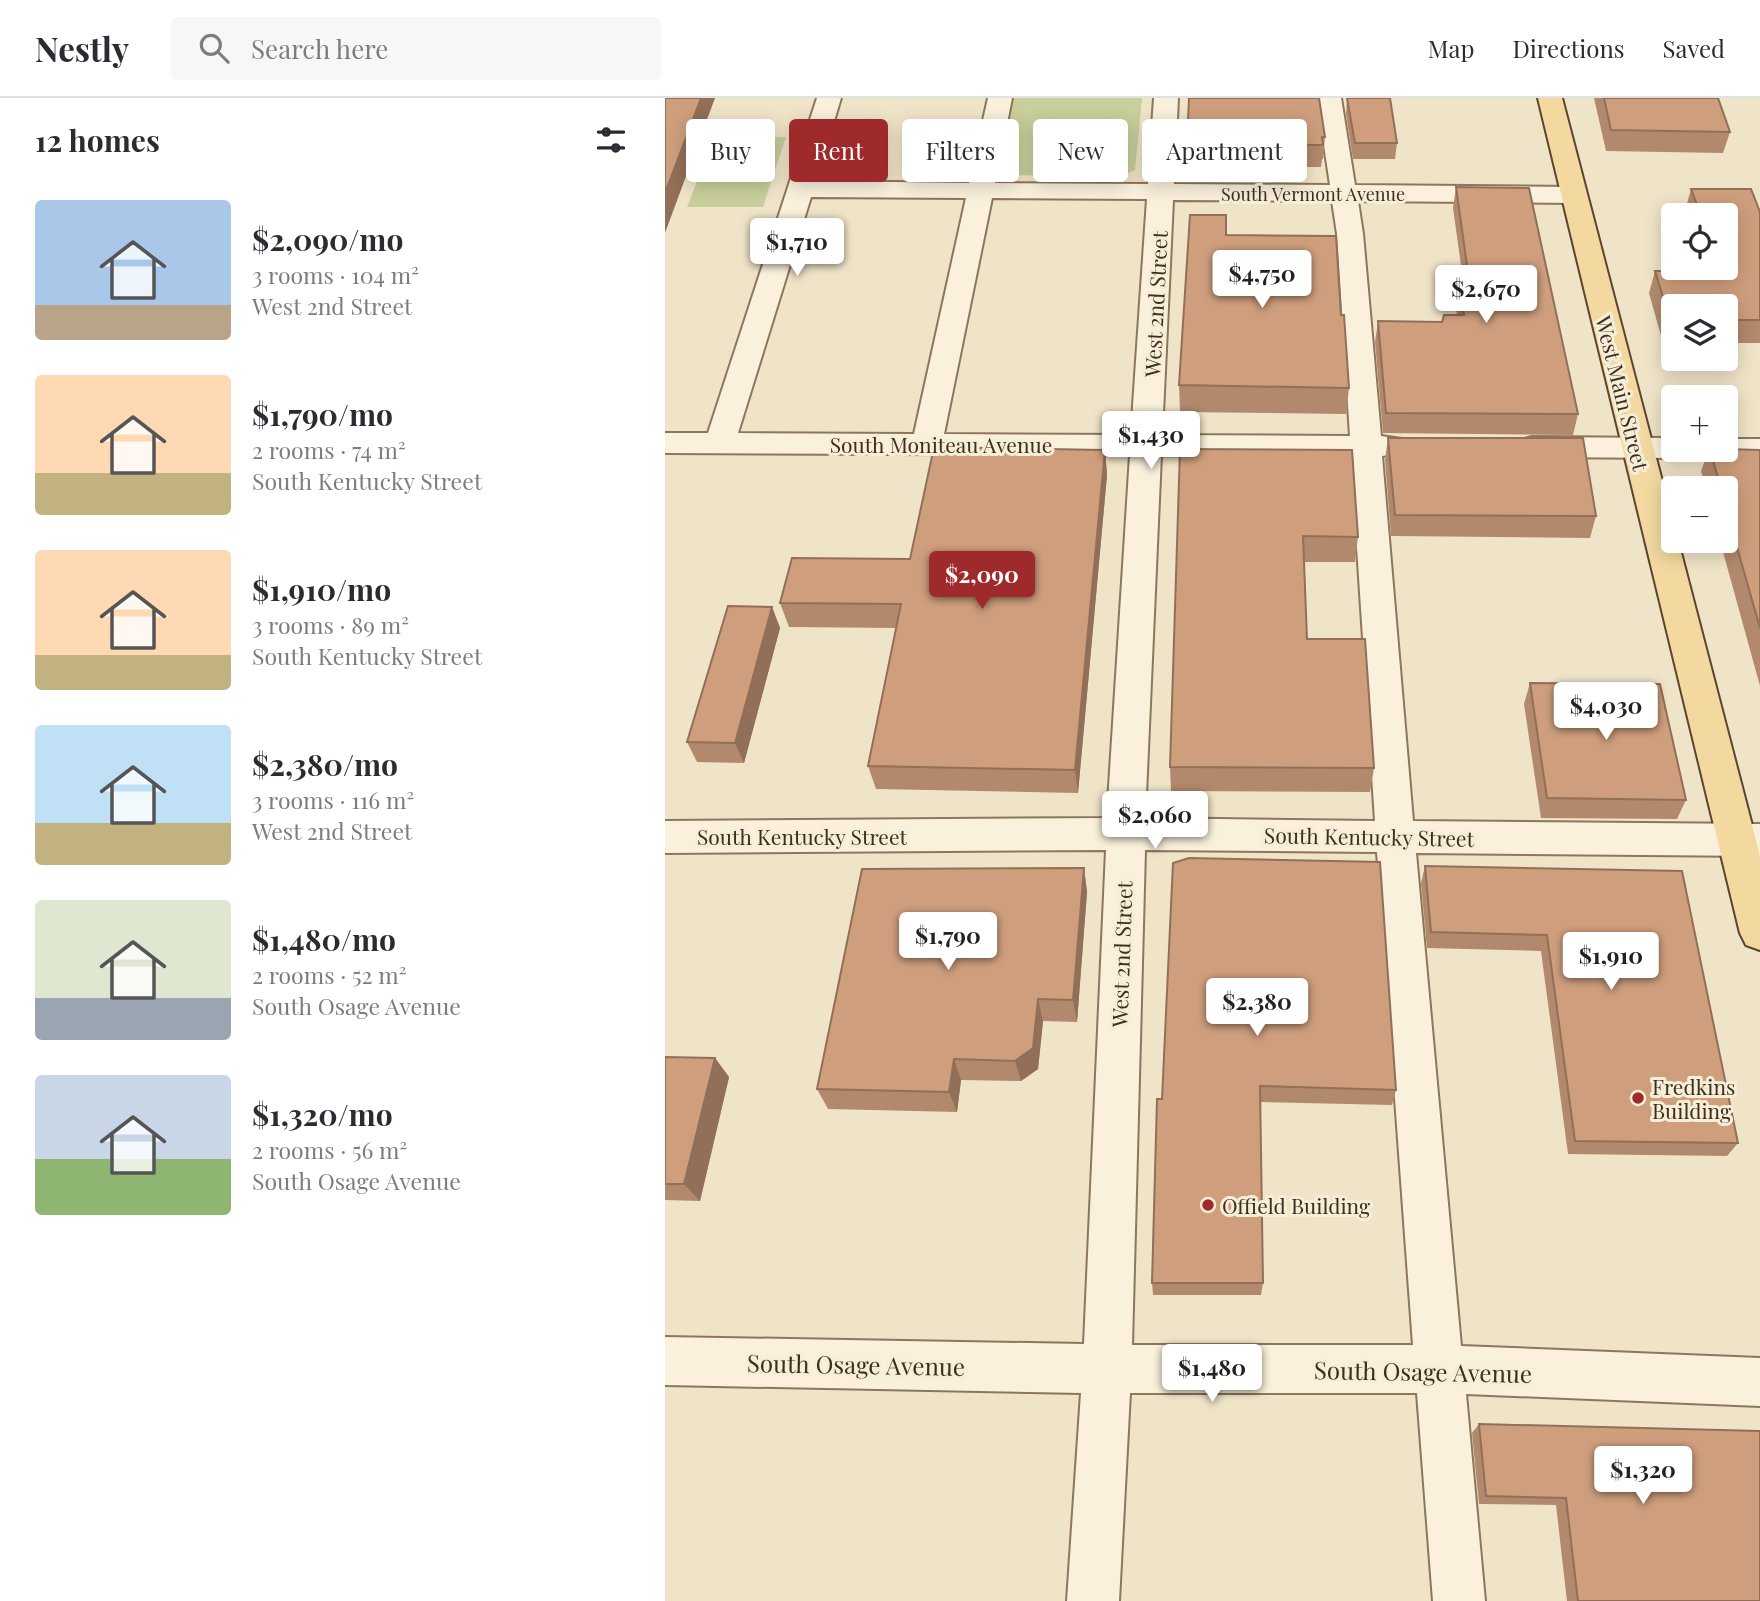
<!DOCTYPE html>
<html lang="en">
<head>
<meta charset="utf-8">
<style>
  :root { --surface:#fff; --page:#f7f7f7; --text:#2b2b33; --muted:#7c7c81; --line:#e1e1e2; --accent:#9e2a2b }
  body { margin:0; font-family:"Playfair Display",serif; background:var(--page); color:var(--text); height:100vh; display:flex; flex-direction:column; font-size:26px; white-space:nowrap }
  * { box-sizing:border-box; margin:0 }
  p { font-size:23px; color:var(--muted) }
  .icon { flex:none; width:38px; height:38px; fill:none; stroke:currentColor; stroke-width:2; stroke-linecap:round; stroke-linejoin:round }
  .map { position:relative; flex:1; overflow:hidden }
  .drawer { display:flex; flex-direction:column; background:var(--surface); width:665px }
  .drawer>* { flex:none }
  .guide { position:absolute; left:21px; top:21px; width:665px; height:63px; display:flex; gap:14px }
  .tools { position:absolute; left:996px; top:105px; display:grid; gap:14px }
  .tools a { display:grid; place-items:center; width:77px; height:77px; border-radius:7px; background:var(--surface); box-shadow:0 4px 18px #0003; font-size:35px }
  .price { position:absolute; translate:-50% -60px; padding:0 16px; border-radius:7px; background:#fff; color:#222; font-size:23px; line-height:46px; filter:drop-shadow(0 2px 4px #0008) }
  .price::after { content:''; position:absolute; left:50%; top:42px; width:21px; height:16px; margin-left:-10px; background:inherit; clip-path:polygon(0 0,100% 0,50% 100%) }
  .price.current { background:var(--accent); color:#fff }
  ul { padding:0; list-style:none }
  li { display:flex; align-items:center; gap:21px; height:175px; padding:0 35px }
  li span { display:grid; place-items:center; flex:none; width:196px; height:140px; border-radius:7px; color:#555 }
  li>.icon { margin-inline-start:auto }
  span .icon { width:84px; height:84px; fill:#fffc; stroke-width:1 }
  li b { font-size:30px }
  h2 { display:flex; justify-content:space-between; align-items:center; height:84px; padding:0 35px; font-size:30px }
  .chip { padding:0 24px; border-radius:7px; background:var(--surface); box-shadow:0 4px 18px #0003; font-size:24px; line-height:63px }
  .chip.current { background:var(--accent); color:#fff }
  header { display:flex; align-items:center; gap:42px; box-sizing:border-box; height:98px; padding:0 35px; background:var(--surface); border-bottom:2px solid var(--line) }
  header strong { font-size:33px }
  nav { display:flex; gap:38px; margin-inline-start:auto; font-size:24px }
  .search { width:490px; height:63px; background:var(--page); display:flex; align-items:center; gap:18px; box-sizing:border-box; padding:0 24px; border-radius:7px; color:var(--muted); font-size:26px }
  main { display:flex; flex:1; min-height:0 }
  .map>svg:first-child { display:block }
  .green { fill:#c9cf9b }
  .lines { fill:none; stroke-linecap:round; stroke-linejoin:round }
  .minor-casing { stroke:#8d765c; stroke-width:4 }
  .major-casing { stroke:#5b4430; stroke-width:4 }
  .minor { fill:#faf1dc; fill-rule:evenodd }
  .major { fill:#f3d9a0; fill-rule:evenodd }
  .wall { fill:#b2896c }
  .shaded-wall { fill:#916f58 }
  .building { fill:#cf9f7d; stroke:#916f58; stroke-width:2 }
  .poi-dot { fill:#9e2a2b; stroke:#f7eed8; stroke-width:2.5 }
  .labels { text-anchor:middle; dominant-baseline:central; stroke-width:6; stroke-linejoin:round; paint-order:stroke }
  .far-street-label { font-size:18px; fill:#3d2e20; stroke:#f7eed8 }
  .street-label { font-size:21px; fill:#3d2e20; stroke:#f7eed8 }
  .poi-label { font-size:21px; fill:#3d2e20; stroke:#f7eed8; text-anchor:start }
  .near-street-label { font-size:24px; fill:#3d2e20; stroke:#f7eed8 }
</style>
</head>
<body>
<header>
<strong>Nestly</strong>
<div class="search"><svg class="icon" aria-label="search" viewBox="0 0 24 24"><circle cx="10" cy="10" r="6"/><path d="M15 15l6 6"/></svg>Search here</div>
<nav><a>Map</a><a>Directions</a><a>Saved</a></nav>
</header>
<main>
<section class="drawer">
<h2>12 homes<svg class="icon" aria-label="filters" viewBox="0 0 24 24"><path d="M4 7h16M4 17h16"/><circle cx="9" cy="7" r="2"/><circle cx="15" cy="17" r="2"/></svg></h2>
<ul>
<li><span style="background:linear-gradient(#a9c7e8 75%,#b9a48a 0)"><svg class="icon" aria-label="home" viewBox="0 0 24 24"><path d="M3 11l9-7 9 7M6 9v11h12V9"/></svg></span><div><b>$2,090/mo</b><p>3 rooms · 104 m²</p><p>West 2nd Street</p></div></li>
<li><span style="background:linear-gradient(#ffd9b3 70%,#c2b280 0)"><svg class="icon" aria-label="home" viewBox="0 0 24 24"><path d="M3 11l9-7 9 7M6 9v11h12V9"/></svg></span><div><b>$1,790/mo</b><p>2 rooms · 74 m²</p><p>South Kentucky Street</p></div></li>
<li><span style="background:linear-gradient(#ffd9b3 75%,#c2b280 0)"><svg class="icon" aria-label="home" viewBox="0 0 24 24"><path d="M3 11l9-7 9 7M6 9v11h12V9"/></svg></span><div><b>$1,910/mo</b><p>3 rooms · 89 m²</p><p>South Kentucky Street</p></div></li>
<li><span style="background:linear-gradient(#bfe0f5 70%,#c2b280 0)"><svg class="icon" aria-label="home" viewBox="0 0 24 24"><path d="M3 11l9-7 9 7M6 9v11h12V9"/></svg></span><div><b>$2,380/mo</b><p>3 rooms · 116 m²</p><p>West 2nd Street</p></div></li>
<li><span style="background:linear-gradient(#dfe7d0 70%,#9aa5b1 0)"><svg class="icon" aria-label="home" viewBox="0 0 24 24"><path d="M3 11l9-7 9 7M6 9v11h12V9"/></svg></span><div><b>$1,480/mo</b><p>2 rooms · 52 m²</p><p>South Osage Avenue</p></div></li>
<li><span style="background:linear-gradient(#c9d6e8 60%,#8fb573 0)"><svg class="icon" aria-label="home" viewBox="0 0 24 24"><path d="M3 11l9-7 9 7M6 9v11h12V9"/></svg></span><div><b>$1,320/mo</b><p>2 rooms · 56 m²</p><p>South Osage Avenue</p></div></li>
</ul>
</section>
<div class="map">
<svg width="1095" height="1503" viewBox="0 0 1095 1503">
  <rect width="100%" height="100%" fill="#f0e4c8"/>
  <g class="green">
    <path d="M344 0H477L470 72 457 78 329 77Z"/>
    <path d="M49 39H121L98 109H22Z"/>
  </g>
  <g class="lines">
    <defs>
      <g id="minor">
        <path d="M152 0H176L151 83 304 85 323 0H347L330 85 483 86 489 0H513L509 86 665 87 652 0H676L690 87 909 89 918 91 922 97 918 103 909 105 693 103 698 136 716 338 737 341 741 348 737 355 717 358 748 723 1095 726V758L751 755 796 1248 1095 1260V1308L801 1296 820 1503H768L752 1295H465L454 1503H402L416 1295 0 1287V1239L419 1246 441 752 0 755V723L442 720 465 357 0 355V335H43ZM146 99 301 100 249 336 73 335ZM327 100 482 101 466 337 279 336ZM508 102 667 103 672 136 685 338 497 337ZM496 357 686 358 710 723 480 720ZM480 752 712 754 748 1247H467Z"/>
        <path d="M867 339 1008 340V352H1022L1019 357 1008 360 867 359 856 356 852 349 856 342Z"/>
        <path d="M1060 341H1095V361H1060L1049 358 1045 352H1060Z"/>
      </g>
      <path id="major" d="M873 0H897L1008 425V443H1013L1095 758V852L1081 847 1075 835Z"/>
    </defs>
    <use href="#minor" class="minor-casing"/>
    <use href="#major" class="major-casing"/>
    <use href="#minor" class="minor"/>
    <use href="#major" class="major"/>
  </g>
  <g class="wall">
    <path d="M682 0H725L732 45 730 61H688L681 16Z"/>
    <path d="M929 0H1053L1065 34 1058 55 941 53Z"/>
    <path d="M660 39 658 61H657L656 69H522V46Z"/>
    <path d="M791 89 913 316 908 337 718 335 710 244 713 223 777 224 792 217 791 210 794 189H799L788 110Z"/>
    <path d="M1026 91 1095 114V245H1060V208H1008V245H998L984 195 990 173H1040L1039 170H1060V117H1021L1020 113Z"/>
    <path d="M676 217 684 290 681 316 515 314 514 287Z"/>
    <path d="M723 340 931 418 925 440 726 438 720 362Z"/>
    <path d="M515 351 693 439 690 464H639L642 541 709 670 705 694 506 693 505 669Z"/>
    <path d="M440 352 442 377 413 695 211 691 203 668 231 530 124 529 115 505 245 461Z"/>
    <path d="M1044 352H1095V588L1055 443H1060V390H1041L1036 373Z"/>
    <path d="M107 509 115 530 79 665 32 664 22 644Z"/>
    <path d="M865 585 1021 702 1012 721 876 720 859 606Z"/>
    <path d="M508 765 731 992 727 1007 595 1004 598 1185 596 1197H488L487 1185 497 1001Z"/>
    <path d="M760 768 1017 773 1073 1045 1062 1058 903 1056 876 853 762 850 756 785Z"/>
    <path d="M419 770 422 794 412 924 378 923 373 971 356 983 296 982 292 1014 163 1011 152 991Z"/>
    <path d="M0 959 50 960 64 979 35 1103 0 1102Z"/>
    <path d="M814 1326 1095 1503H902L891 1407 814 1406 807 1335Z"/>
  </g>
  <g class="shaded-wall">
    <path d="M36 0H50L0 135V95Z"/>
    <path d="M440 352 442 377 413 695 410 672Z"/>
    <path d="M107 509 115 530 79 665 70 645Z"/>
    <path d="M419 770 422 794 412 924 408 902Z"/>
    <path d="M373 901 378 923 373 971 356 983 350 963Z"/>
    <path d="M50 960 64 979 35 1103 19 1086Z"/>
    <path d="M289 961 296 982 292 1014 284 994Z"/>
  </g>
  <g class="building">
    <path d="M0 0H36L0 95Z"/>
    <path d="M524 0H654L660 39H657L658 47 522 46Z"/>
    <path d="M682 0H725L732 45H690Z"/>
    <path d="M939 0H1053L1065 34 946 32Z"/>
    <path d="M791 89 864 90 913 316 721 315 713 223 777 224 779 217H799L794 189H805Z"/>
    <path d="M1026 91H1086L1095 114V222H1060V208H1008V222H1005L990 173H1055L1054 170H1060V117H1036Z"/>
    <path d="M525 117H561V137L671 138 676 217H679L684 290 514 287Z"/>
    <path d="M723 340H918L931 418 730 417Z"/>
    <path d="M269 349 440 352 410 672 203 668 236 506 115 505 127 460 245 461Z"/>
    <path d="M515 351 687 352 693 439 638 438 642 541H700L709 670 505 669Z"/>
    <path d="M1060 351 1095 352V530L1060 407V390H1056L1045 352Z"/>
    <path d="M63 508 107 509 70 645 22 644Z"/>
    <path d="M865 585 995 586 1021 702 882 700Z"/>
    <path d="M524 760 715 764 731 992 595 988 598 1185H487L492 1001H497L508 765Z"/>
    <path d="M760 768 1017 773 1073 1045 910 1043 882 837 766 834Z"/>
    <path d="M419 770 408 902 373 901 368 950 350 963 289 961 284 994 152 991 197 771Z"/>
    <path d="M0 959 50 960 19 1086H0Z"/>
    <path d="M814 1326 1095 1333V1503H913L901 1400 821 1398Z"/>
  </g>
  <g class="poi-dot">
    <circle cx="973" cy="1000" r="7"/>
    <circle cx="543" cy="1107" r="7"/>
  </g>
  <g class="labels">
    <g class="far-street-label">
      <text x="648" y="96">South Vermont Avenue</text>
    </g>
    <g class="street-label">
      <text transform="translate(490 206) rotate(-87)">West 2nd Street</text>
      <text transform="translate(958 295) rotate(76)">West Main Street</text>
      <text x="276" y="346">South Moniteau Avenue</text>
      <text x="137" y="738">South Kentucky Street</text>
      <text transform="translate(704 738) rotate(1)">South Kentucky Street</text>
      <text transform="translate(456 856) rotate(-88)">West 2nd Street</text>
    </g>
    <g class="poi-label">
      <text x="987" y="988">Fredkins<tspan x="987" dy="24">Building</tspan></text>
      <text x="557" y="1107">Offield Building</text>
    </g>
    <g class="near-street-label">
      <text transform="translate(191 1266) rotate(1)">South Osage Avenue</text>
      <text transform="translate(758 1273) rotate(1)">South Osage Avenue</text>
    </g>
  </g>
</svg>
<div class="tools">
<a><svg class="icon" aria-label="locate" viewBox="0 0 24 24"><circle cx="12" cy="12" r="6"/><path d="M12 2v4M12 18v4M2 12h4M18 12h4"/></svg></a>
<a><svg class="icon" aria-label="layers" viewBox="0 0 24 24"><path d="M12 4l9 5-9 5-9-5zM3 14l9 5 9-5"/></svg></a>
<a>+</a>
<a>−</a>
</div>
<b class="price" style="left:132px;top:180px">$1,710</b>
<b class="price" style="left:597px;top:212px">$4,750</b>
<b class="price" style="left:821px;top:227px">$2,670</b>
<b class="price" style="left:486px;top:373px">$1,430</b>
<b class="price current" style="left:317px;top:513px">$2,090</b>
<b class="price" style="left:941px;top:644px">$4,030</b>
<b class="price" style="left:490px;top:753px">$2,060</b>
<b class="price" style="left:283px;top:874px">$1,790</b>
<b class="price" style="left:946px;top:894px">$1,910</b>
<b class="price" style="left:592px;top:940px">$2,380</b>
<b class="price" style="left:547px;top:1306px">$1,480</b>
<b class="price" style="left:978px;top:1408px">$1,320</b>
<div class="guide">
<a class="chip">Buy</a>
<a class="chip current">Rent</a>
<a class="chip">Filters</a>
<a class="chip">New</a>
<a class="chip">Apartment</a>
</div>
</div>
</main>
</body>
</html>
